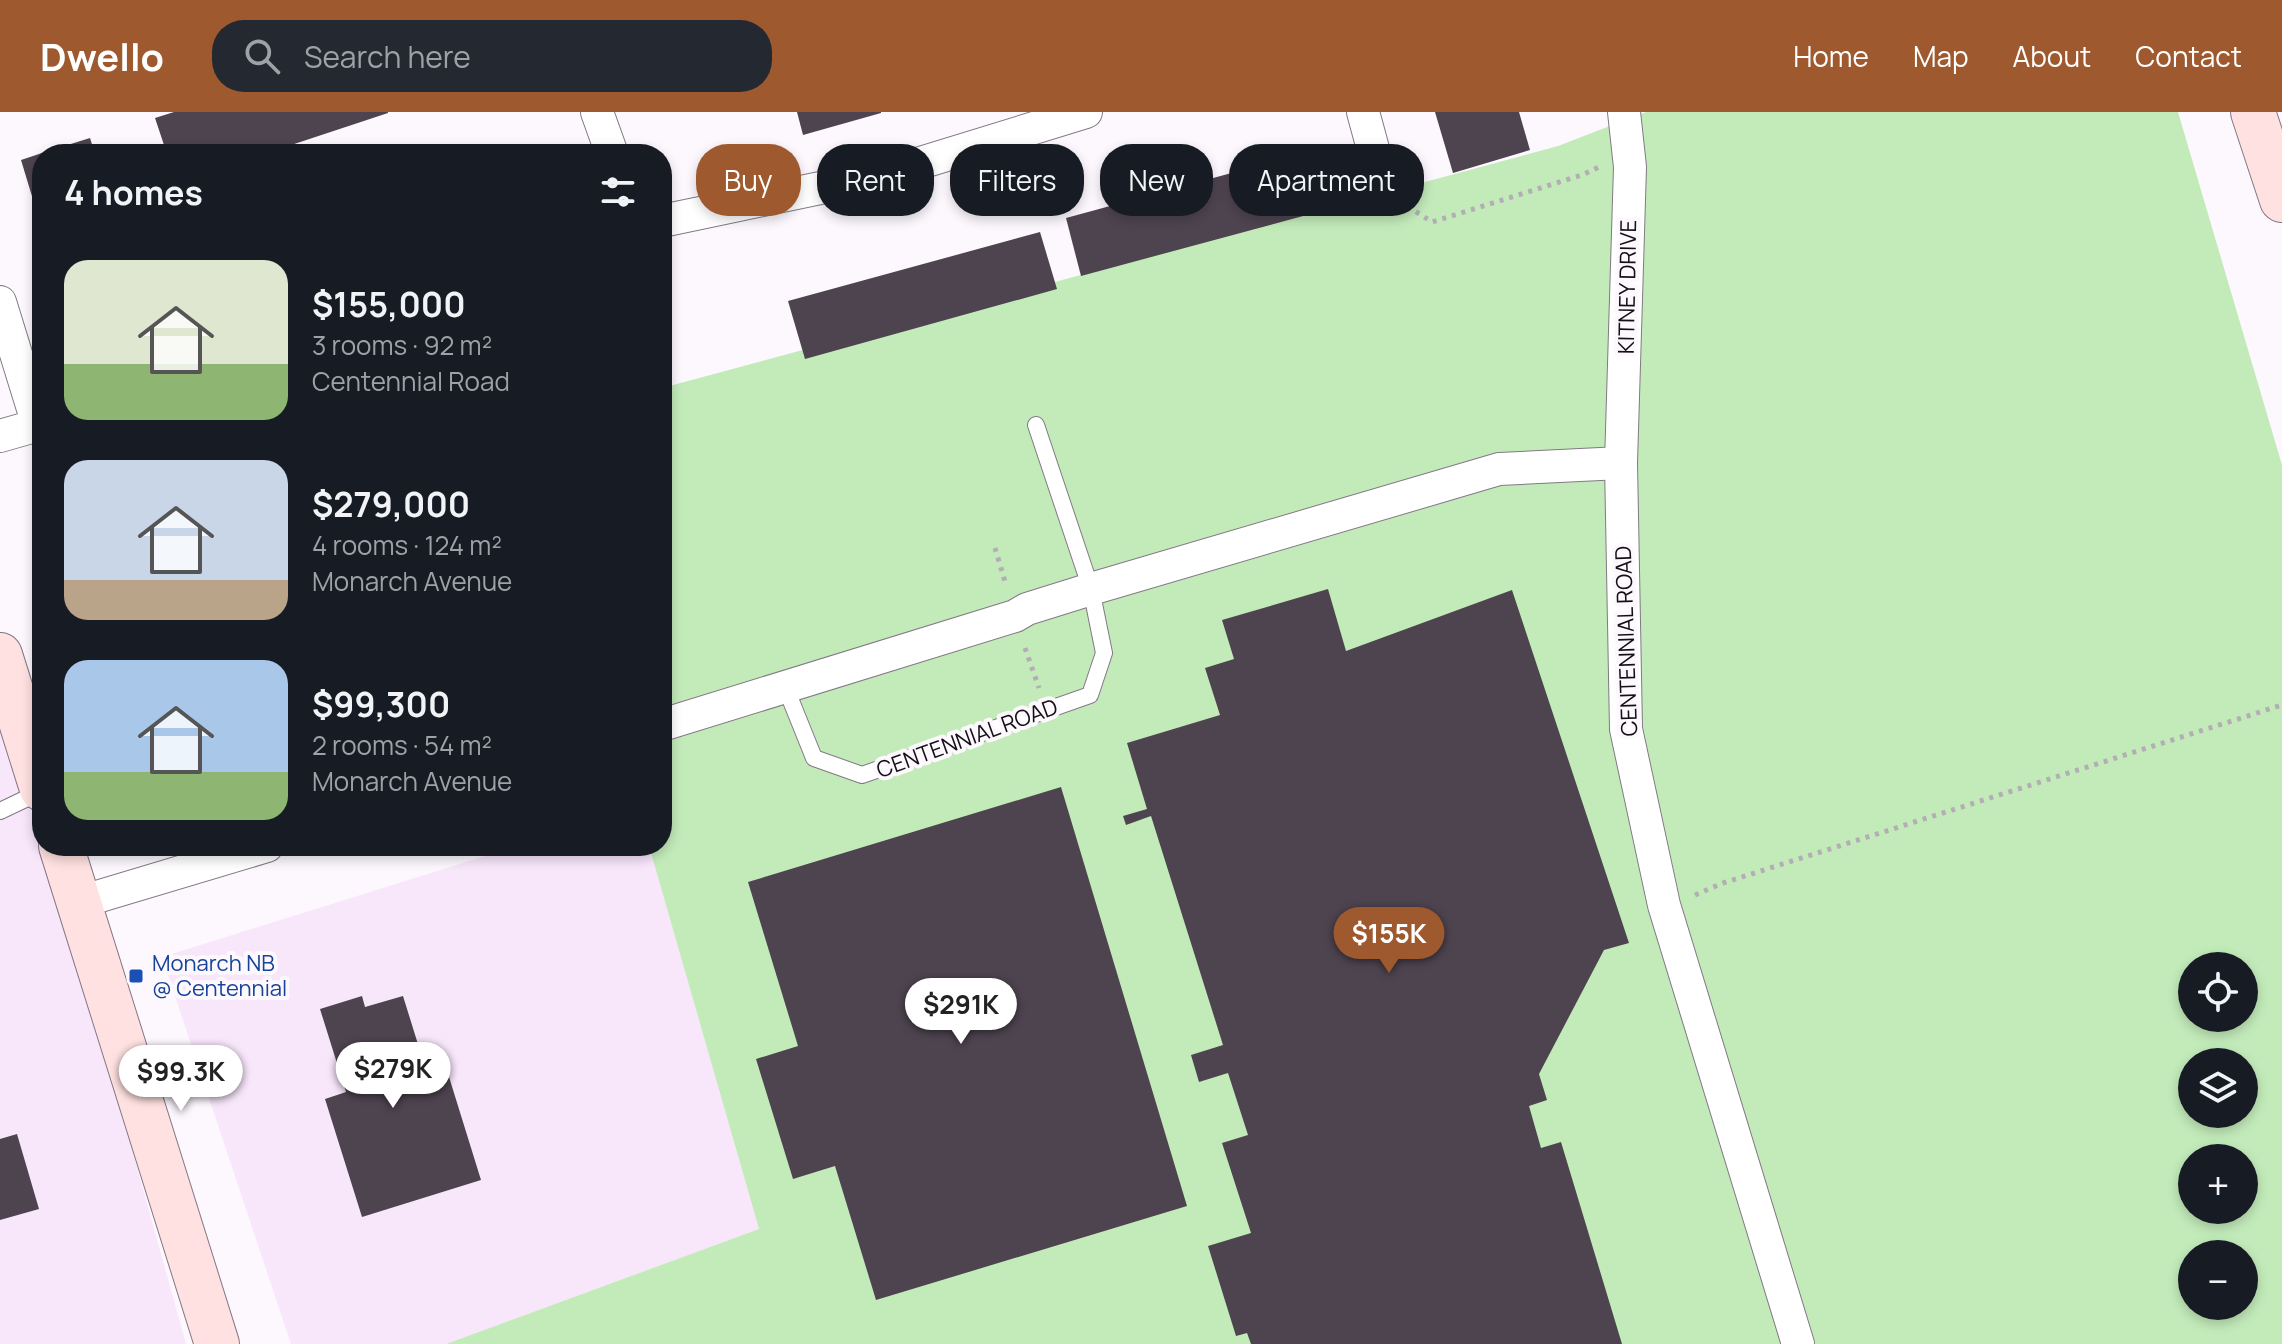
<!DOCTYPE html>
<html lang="en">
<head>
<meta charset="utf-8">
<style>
  :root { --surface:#171b24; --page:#242831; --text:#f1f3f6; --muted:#9ea1a6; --accent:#9e592e }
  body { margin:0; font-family:Manrope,sans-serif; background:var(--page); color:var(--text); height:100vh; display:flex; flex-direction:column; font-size:30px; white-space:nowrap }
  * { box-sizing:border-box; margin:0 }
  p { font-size:26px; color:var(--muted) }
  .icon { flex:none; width:44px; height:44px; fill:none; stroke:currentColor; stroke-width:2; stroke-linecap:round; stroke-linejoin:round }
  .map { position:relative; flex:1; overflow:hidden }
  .sheet { position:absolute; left:32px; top:32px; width:640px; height:712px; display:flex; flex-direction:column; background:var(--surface); border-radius:32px; box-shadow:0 4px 12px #0003 }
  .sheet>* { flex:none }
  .hud { position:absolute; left:696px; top:32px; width:760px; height:72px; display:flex; gap:16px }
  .buttons { position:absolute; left:2178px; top:840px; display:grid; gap:16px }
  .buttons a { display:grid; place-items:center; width:80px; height:80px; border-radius:50%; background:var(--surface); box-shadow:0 4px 12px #0003; font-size:40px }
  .price { position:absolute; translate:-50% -68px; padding:0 18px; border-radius:28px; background:#fff; color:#222; font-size:26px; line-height:52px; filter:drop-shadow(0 2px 4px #0008) }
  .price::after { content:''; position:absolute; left:50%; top:48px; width:24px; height:18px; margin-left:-12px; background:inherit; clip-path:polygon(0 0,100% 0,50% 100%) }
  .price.current { background:var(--accent); color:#fff }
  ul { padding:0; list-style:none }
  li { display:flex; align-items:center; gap:24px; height:200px; padding:0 32px }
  li span { display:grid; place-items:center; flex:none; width:224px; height:160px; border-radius:24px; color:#555 }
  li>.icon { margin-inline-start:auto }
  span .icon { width:96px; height:96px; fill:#fffc; stroke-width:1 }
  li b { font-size:34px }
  h2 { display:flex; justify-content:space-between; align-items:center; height:96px; padding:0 32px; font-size:34px }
  .tag { padding:0 28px; border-radius:32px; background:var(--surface); box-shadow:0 4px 12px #0003; font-size:28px; line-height:72px }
  .tag.current { background:var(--accent); color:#fff }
  header { display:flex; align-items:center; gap:48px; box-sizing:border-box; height:112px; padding:0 40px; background:var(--accent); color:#fff }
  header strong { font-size:38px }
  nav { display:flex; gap:44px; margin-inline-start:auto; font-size:28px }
  .search { width:560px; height:72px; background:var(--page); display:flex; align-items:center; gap:20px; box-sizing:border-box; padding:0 28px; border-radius:32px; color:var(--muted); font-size:30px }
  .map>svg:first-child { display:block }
  .built { fill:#f8e6fb }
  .green { fill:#c3ebba; fill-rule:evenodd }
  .building { fill:#4e4450 }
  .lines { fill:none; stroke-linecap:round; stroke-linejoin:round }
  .lane-casing { stroke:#837885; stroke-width:18 }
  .street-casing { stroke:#837885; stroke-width:34 }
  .secondary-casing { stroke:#837885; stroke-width:46 }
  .path { stroke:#b2aeb3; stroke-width:5; stroke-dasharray:4 6; stroke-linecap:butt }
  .lane { stroke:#fff; stroke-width:16 }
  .street { stroke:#fff; stroke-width:32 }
  .secondary { stroke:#fee1e0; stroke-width:44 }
  .transit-dot { fill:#1a4fb4; stroke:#fdf8fe; stroke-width:3 }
  .labels { text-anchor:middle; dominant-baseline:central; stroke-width:8; stroke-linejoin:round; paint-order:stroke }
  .street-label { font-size:22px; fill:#130f14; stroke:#fdf8fe }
  .transit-label { font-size:22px; fill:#164399; stroke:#fdf8fe; text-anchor:start }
</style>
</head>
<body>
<header>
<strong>Dwello</strong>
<div class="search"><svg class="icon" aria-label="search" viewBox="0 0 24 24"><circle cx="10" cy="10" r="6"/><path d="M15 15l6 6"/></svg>Search here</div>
<nav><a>Home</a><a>Map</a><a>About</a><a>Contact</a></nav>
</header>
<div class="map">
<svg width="2282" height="1232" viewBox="0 0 2282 1232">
  <rect width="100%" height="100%" fill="#fdf8fe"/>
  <g class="built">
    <path d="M0 602 85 868 186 1232H0Z"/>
    <path d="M517 734H649L759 1117 446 1232H291L162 845Z"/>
  </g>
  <path class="green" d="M1646 0H2178L2282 353V1232H446L759 1117 649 734H662V276L1558 34ZM2192 854H2244V906H2192ZM2192 950H2244V1002H2192ZM2192 1046H2244V1098H2192ZM2192 1142H2244V1194H2192Z"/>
  <g class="building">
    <path d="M174 0H388V1L264 42H167L155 6Z"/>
    <path d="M797 0H881V1L803 23Z"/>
    <path d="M1435 0H1519L1530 38 1453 61Z"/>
    <path d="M90 26 95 42H42V41Z"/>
    <path d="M1324 36 1340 94 1081 164 1066 106Z"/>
    <path d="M42 41V114H41L21 48Z"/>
    <path d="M1040 120 1057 177 805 247 788 189Z"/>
    <path d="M1328 477 1346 539 1512 478 1629 831 1604 838 1539 962 1547 988 1529 994 1541 1036 1561 1030 1622 1232H1251L1247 1221 1236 1224 1208 1134 1251 1121 1222 1031 1248 1023 1228 961 1199 970 1191 943 1223 933 1151 704 1126 713 1123 704 1147 697 1127 631 1220 603 1205 556 1234 547 1222 508Z"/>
    <path d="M1061 675 1187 1094 876 1188 835 1054 793 1067 756 947 798 934 748 770Z"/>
    <path d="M362 884 365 895 403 884 426 958 445 952 481 1068 362 1105 325 987 346 980 320 897Z"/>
    <path d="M17 1022 39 1097 0 1108V1027Z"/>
  </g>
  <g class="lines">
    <defs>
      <g id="lane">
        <path d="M785 574 814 646 862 663 1090 583 1104 541 1091 477 1036 313"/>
        <path d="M0 699 42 679"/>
      </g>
      <g id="street">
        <path d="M597 0 612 42"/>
        <path d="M1363 0 1381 66"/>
        <path d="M1624 0 1630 55 1621 351 1626 617 1664 793 1798 1232"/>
        <path d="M662 109 878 64 1086 0"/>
        <path d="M0 190 38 313"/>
        <path d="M0 324 42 312"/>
        <path d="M662 613 1015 504 1027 497 1091 477 1499 357 1621 351"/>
        <path d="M80 790 267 734"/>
      </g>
      <g id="secondary">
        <path d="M2253 0 2282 88"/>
        <path d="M0 543 42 677"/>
        <path d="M61 734 217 1232"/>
      </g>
    </defs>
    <use href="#lane" class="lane-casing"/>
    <use href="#street" class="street-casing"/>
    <use href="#secondary" class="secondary-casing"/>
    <g class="path">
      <path d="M1404 85 1407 94 1432 110 1582 63 1599 55"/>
      <path d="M995 436 1006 473"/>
      <path d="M1025 536 1039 576"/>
      <path d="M1695 783 1723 771 2282 593"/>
    </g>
    <use href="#lane" class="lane"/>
    <use href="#street" class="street"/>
    <use href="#secondary" class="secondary"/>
  </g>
  <rect class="transit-dot" x="128" y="856" width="16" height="16" rx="4"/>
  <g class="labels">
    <g class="street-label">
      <text transform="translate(1627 175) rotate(-89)">KITNEY DRIVE</text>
      <text transform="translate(1626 529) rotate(-92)">CENTENNIAL ROAD</text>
      <text transform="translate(967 626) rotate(-20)">CENTENNIAL ROAD</text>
    </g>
    <g class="transit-label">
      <text x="152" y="851">Monarch NB<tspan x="152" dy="25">@ Centennial</tspan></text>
    </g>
  </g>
</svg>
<div class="buttons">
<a><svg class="icon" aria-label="locate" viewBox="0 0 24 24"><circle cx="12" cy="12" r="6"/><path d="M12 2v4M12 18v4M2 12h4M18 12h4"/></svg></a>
<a><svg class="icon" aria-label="layers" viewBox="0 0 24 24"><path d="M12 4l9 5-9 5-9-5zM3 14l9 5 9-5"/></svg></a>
<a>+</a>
<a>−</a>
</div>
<b class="price current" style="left:1389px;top:863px">$155K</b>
<b class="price" style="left:961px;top:934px">$291K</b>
<b class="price" style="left:393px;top:998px">$279K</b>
<b class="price" style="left:181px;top:1001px">$99.3K</b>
<div class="hud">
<a class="tag current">Buy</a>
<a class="tag">Rent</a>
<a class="tag">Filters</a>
<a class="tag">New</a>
<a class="tag">Apartment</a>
</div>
<section class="sheet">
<h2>4 homes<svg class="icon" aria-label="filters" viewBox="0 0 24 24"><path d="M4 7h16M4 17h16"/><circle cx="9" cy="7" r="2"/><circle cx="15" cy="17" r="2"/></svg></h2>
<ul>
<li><span style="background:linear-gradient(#dfe7d0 65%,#8fb573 0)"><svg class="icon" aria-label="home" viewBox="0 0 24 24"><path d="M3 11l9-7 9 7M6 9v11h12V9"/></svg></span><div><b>$155,000</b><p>3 rooms · 92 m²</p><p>Centennial Road</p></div></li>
<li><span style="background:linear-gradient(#c9d6e8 75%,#b9a48a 0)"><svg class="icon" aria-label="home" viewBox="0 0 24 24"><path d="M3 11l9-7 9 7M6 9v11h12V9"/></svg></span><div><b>$279,000</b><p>4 rooms · 124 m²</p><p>Monarch Avenue</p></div></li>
<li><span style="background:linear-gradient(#a9c7e8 70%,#8fb573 0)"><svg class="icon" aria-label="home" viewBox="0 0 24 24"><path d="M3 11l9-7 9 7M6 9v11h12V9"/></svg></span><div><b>$99,300</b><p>2 rooms · 54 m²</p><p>Monarch Avenue</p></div></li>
</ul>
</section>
</div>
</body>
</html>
